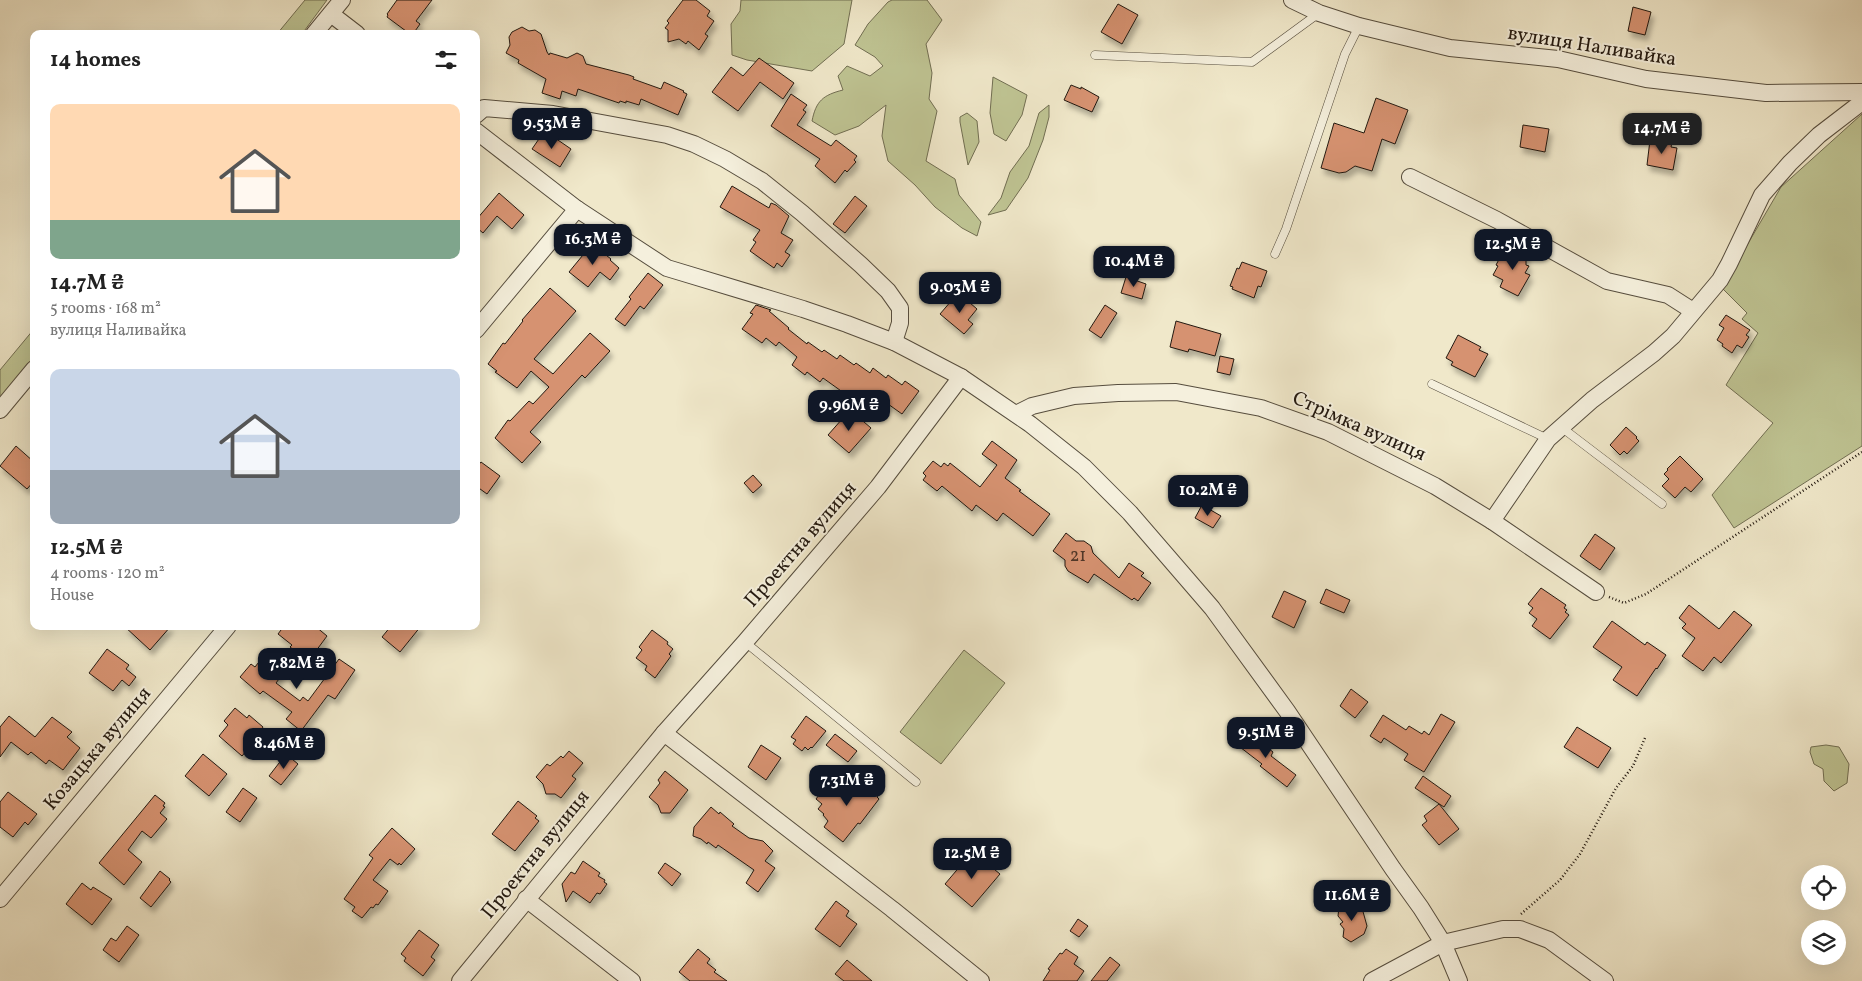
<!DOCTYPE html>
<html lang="en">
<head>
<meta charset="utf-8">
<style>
  :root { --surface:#fff; --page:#f2f2f2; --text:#222; --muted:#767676; --accent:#111827 }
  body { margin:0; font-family:Vollkorn,serif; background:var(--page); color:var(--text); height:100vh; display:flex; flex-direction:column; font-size:19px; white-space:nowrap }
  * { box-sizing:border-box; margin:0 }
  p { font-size:16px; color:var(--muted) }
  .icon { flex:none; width:28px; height:28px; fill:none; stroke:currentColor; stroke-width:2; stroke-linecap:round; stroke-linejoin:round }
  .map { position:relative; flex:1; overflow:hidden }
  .panel { position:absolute; left:30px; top:30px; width:450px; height:600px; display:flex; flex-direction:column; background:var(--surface); border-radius:10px; box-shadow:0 5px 20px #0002 }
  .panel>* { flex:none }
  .fabs { position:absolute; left:1801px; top:865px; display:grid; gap:10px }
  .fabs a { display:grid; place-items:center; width:45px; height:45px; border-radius:50%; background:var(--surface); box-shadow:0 5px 20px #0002; font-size:25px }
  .price { position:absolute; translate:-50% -42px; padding:0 11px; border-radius:10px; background:var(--accent); color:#fff; font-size:16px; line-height:32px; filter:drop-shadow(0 1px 2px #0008) }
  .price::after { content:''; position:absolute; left:50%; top:30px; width:15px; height:11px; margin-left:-8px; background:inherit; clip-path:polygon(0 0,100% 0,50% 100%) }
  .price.on { background:#222; color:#fff }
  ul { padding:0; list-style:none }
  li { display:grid; align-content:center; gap:10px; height:265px; padding:0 20px }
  li span { display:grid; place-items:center; height:155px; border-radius:10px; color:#555 }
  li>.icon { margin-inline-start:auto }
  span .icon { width:90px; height:90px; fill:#fffc; stroke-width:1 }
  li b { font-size:21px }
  h2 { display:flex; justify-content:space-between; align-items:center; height:60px; padding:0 20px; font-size:21px }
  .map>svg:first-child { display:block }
  .green { fill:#bfc493; stroke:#716e52 }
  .building { fill:#d69271; stroke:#231910; filter:url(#shadow) }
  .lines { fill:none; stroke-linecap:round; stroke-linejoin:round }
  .service-casing { stroke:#564d3e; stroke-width:9 }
  .minor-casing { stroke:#564d3e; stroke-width:18 }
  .path { stroke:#231910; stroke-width:2.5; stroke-dasharray:1 2.5; stroke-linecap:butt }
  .service { stroke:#f5f0dd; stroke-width:8 }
  .minor { stroke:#f5f0dd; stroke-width:16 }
  .labels { text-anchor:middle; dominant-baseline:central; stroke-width:4; stroke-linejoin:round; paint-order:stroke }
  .number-label { font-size:18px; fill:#503728 }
  .street-label { font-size:20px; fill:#231910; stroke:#f5f0dd }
</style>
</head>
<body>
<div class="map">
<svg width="1862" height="981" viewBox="0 0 1862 981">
  <defs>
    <filter id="shadow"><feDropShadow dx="3" dy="5.5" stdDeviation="2.5" flood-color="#0004"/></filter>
  </defs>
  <rect width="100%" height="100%" fill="#f0e8ca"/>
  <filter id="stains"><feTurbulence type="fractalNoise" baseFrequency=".004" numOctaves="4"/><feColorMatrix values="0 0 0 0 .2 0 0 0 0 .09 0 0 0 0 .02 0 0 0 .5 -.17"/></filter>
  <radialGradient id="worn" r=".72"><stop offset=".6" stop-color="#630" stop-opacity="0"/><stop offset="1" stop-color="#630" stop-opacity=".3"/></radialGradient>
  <g class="green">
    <path d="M305 0H327L302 34H277Z"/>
    <path d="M741 0H852L844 44 812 71 747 60 732 55 731 24 740 11Z"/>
    <path d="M892 0H927L942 20 926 44 932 73 929 99 937 111 926 161 955 179 959 195 981 222 977 236 962 228 935 207 915 185 888 161 882 136 886 105 859 126 835 135 812 121C816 101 823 95 843 90L838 76 847 66 870 76 883 66 875 57 855 45 868 24 888 2Z"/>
    <path d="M993 77 1027 95 1022 115 1006 141 994 134 990 113Z"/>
    <path d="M1049 105V117L1043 140 1028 178 1006 210 988 215 1001 198 1010 172 1029 146 1039 113Z"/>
    <path d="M967 113 977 121 979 142 968 165 960 122V117Z"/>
    <path d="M1862 114V446L1734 528 1712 495 1773 423 1726 385 1758 333 1742 319 1747 313 1722 288 1781 187Z"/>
    <path d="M34 329V359L0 399V370Z"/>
    <path d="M964 650 1005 683 941 764 900 732Z"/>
    <path d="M1826 745 1839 747 1849 764 1847 783 1834 791 1824 781 1823 769 1814 764 1810 752 1811 747Z"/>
  </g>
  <g class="building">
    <path d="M397 0H432L416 21 420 24 413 34H410L387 17 388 15 387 14Z"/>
    <path d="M683 0H696L710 11 707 16 714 21 705 34 708 36 699 50 688 41 686 44 679 39 668 42V30L665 28 669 23 667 21Z"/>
    <path d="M1118 4 1138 15 1122 44 1101 32Z"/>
    <path d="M1633 7 1651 12 1645 35 1628 31Z"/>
    <path d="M522 27 529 31 535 30 541 34 547 52 549 55 550 53 567 58 577 53 583 56 586 64 629 75 634 77 633 79 661 89 664 82 684 91 683 92 687 94 678 115 641 99 639 105 626 101V103L620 101 619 103 578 89 576 96 562 91 560 99 542 93 546 79 518 63 519 60 506 53 510 45 509 37 512 32Z"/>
    <path d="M759 58 794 83 783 99 760 82 738 111 712 92 731 67 743 76Z"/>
    <path d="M1071 85 1081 89V87L1099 97 1092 112 1064 100Z"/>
    <path d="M791 94 807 105 803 110 806 112 797 125 831 146 836 140 857 156 854 160 856 162 847 172 845 170 835 183 815 166 820 159 771 126Z"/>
    <path d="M1376 98 1408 110 1395 144 1382 139 1372 171 1355 166 1346 172 1339 173 1321 168 1334 123 1364 133Z"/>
    <path d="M1523 125 1549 129 1545 152 1520 147Z"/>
    <path d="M543 133 553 140 555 138 571 149 560 167 532 149Z"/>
    <path d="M1650 140 1672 142 1671 147 1677 148 1673 170 1647 165Z"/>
    <path d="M732 186 769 208 771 203 776 205 789 216 781 233 793 240 785 252 790 255 782 267 777 263 774 268 750 251 756 242 753 240 760 230 720 207Z"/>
    <path d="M499 193 524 215 512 229 497 216 483 233 476 227V220Z"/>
    <path d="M855 196 867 206 845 233 833 224Z"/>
    <path d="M592 244 611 259 610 260 619 268 610 280 600 272 588 287 569 272Z"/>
    <path d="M1504 250H1526V265L1529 266 1525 273 1530 275 1518 296 1500 287 1503 280 1493 275 1498 266 1496 265Z"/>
    <path d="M1242 262 1267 271 1261 287 1258 286 1254 298 1232 289 1233 287 1230 286 1237 268 1239 269Z"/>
    <path d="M648 273 663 285 644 309 640 306 625 326 615 319 631 299 629 297Z"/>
    <path d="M1126 277 1146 284 1142 299 1121 293Z"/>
    <path d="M550 288 576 311 534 359 553 374 590 333 610 351 585 378 582 375 530 432 541 442 522 463 495 438 508 420 510 421 529 401 533 404 549 387 531 371 517 388 495 372 497 371 488 364 503 343 505 344 523 321 522 320Z"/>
    <path d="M962 296 977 309 968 320 973 324 964 334 940 314 952 300 956 303Z"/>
    <path d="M756 305 771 310 769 311 789 328 788 329 807 344 808 342 822 352 824 350 837 359 840 355 854 365 856 363 870 373 873 368 886 378 888 375 902 385 905 381 919 391 902 414 888 404 885 408 872 398 865 408 823 378 820 382 807 372 805 375 792 365 797 357 779 342 776 346 766 338 762 343 742 329 753 314 750 313Z"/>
    <path d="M1105 305 1117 313 1101 338 1089 330Z"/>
    <path d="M1726 315 1750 330 1746 335 1749 337 1742 348 1737 345 1732 353 1722 346 1723 344 1717 340 1724 328 1719 325Z"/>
    <path d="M1176 321 1221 334 1215 356 1189 349 1188 352 1170 347Z"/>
    <path d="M1458 335 1481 347 1479 350 1488 354 1475 377 1451 365 1453 362 1446 358Z"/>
    <path d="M1220 356 1234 359 1230 375 1217 372Z"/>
    <path d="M850 410 871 428 849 453 828 435Z"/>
    <path d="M1626 427 1637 437 1636 438 1639 441 1627 454 1624 451 1620 455 1610 445Z"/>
    <path d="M992 441 1017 460 1005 478 1021 490 1019 491 1050 514 1033 536 1003 513 997 521 976 505 972 511 942 486 937 491 923 480 926 476 923 473 933 461 941 467 944 463 948 466 950 463 980 487 997 465 982 454Z"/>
    <path d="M16 446 34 462V481L27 489 0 466Z"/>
    <path d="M1680 456 1703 479 1691 492 1685 487 1675 498 1662 486 1669 479 1664 474 1668 470 1667 469Z"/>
    <path d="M481 462 500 476 487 494 476 486V468Z"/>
    <path d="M753 475 762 485 753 493 744 483Z"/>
    <path d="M1202 505 1221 516 1213 528 1195 518Z"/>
    <path d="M1066 533 1076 541H1084L1091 546 1093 553 1119 578 1129 563 1144 573 1141 576 1151 583 1138 601 1134 598 1132 600 1094 574 1088 583 1068 571 1065 566V560L1053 551Z"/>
    <path d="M1595 534 1615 548 1600 570 1580 556Z"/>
    <path d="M1541 588 1566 605 1564 608 1567 610 1565 612 1569 615 1550 639 1532 626 1537 619 1529 613 1533 608 1528 604Z"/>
    <path d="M1326 589 1350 600 1344 613 1320 603Z"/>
    <path d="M1284 591 1306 601 1294 628 1272 617Z"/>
    <path d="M1689 605 1719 629 1734 611 1752 625 1721 663 1714 657 1703 671 1682 656 1695 638 1682 628 1686 624 1679 618Z"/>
    <path d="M1612 621 1645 645 1647 642 1666 655 1657 669 1656 668 1637 696 1613 680 1622 667 1593 647Z"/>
    <path d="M124 626H171L150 650Z"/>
    <path d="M284 626H315L327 636 310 659H305L290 647 292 645 278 634Z"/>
    <path d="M391 626H421L400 652 382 637Z"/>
    <path d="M652 630 668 642 667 644 673 649 669 654 671 656 655 678 645 670 647 666 636 658 642 650 639 647Z"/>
    <path d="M107 649 129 665 126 669 136 677 129 686 122 680 113 691 89 673Z"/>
    <path d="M262 658 282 675 276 683 300 701 303 697 308 701 339 659 355 670 335 699 328 695 301 731 286 719 292 712 263 691 260 694 240 677 251 664 255 667Z"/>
    <path d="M1351 689 1368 702 1355 718 1340 706Z"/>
    <path d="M235 708 247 718 249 715 263 727 261 730 263 731 242 756 219 736 228 725 224 721Z"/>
    <path d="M1441 714 1455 722 1424 772 1404 760 1408 754 1384 738 1381 743 1370 736 1383 715 1406 730 1409 726 1422 734 1424 731 1429 735Z"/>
    <path d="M9 716 35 737 52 717 72 732 67 737 80 748 63 770 49 760 46 764 31 752 28 755 11 742 0 757V727Z"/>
    <path d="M806 716 826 731 812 748 811 747 808 750 805 747 802 751 793 744 796 740 791 737Z"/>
    <path d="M1577 727 1611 748 1598 768 1564 747Z"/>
    <path d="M1246 731 1273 752 1271 756 1296 775 1287 787 1260 766 1262 764 1236 744Z"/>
    <path d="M835 734 857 751 848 762 826 745Z"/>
    <path d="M761 745 781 758 766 780 748 767Z"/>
    <path d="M569 751 583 763 572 776 576 779 561 798 555 794H546L543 784 536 777 547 764 550 766 561 756 563 758Z"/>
    <path d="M203 754 227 774 209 796 185 776Z"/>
    <path d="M286 754 298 764 281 785 269 776Z"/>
    <path d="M665 771 688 790 670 813H661L658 805 649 797 660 783 658 780Z"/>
    <path d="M1423 776 1451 796 1444 807 1415 788Z"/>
    <path d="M858 777 880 793 877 797 879 799 860 824 858 823 843 842 824 827 828 821 823 815 824 814 818 809 822 804 816 799 827 784 844 795Z"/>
    <path d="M243 788 257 798 240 822 226 812Z"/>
    <path d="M8 792 37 814 28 825 25 822 13 837 0 827V802Z"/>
    <path d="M155 795 165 803 163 806 165 807 160 813 167 819 151 838 142 831 128 850 142 862 124 885 99 863Z"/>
    <path d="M518 801 537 816 535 818 539 821 515 851 492 834Z"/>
    <path d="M1439 804 1459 829 1439 845 1422 825 1427 821 1424 816Z"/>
    <path d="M711 807 719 814 720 812 734 824 732 826 749 838 763 841 773 851 765 861 775 868 758 892 746 883 754 870 718 845 716 848 708 842 707 844 701 839 693 836 694 827Z"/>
    <path d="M392 828 415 849 401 865 399 863 398 865 390 859 373 880 388 891 378 905 376 904 373 908 371 907 362 918 352 911 355 907 344 899 373 858 369 855Z"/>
    <path d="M978 856 1000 874 972 907 945 884 967 858 972 864Z"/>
    <path d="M583 861 600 873 598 876 605 880 604 882 607 884 600 894 597 893 590 903 573 891 566 902 562 884 571 872 575 874Z"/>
    <path d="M665 863 681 874 672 886 658 873Z"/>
    <path d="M160 871 170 879 169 880 171 882 151 907 140 898Z"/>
    <path d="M82 883 91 890 93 887 112 899 92 925 66 904Z"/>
    <path d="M836 901 849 911 846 916 857 924 840 947 815 929Z"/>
    <path d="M1345 903 1352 904 1357 911 1362 908 1367 926 1364 934 1351 942 1343 937 1344 929 1340 924 1343 922 1338 916 1339 907Z"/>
    <path d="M1078 919 1088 926 1079 937 1070 931Z"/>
    <path d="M127 926 139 935 119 962 103 950 111 938 116 941Z"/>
    <path d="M419 930 439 945 431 957 435 960 423 976 404 961 406 958 401 954Z"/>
    <path d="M698 949 710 959 707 963 716 970 714 972 727 981H690L679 972Z"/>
    <path d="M1066 949 1078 957 1074 964 1084 971 1077 981H1043L1050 970 1048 969 1060 953 1062 954Z"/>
    <path d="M1110 957 1120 965 1107 981H1091Z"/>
    <path d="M847 960 872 981H844L835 974Z"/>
  </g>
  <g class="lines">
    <defs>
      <g id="service">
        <path d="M1095 55 1252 62 1319 13"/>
        <path d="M1275 254 1286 229 1345 54 1359 26"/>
        <path d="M1432 384 1548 439"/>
        <path d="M1561 427 1662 504"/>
        <path d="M745 642 916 782"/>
      </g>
      <g id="minor">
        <path d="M1292 0 1319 13 1359 26 1450 48 1558 59 1646 79 1766 93 1862 92"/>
        <path d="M331 14 357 34"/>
        <path d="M314 34 342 0"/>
        <path d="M476 115 484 108 553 114 667 135 694 144 725 159 762 181 802 213 861 265 888 291 900 308V323L894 342"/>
        <path d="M476 131 577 209 667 268 803 309 847 324 894 342 961 377 1030 424 1084 467 1130 513 1212 608 1287 711 1393 869 1421 908 1443 943 1459 981"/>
        <path d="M1410 177 1497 220 1607 281 1668 295 1693 311"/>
        <path d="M476 330 577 209"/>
        <path d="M0 410 34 369"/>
        <path d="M1016 414 1032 406 1074 396 1118 393 1176 392 1261 408 1328 432 1435 486 1492 521 1596 592"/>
        <path d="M1492 521 1548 439 1592 400 1654 353 1673 336 1720 280 1729 264 1762 195 1790 163 1819 135 1862 102"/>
        <path d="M664 733 745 642 878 487 961 377"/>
        <path d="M0 899 228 626"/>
        <path d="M526 899 632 981"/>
        <path d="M460 981 664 733 892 909 981 981"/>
        <path d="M1372 981 1443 943 1503 929H1520L1549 940 1605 981"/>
      </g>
    </defs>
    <use href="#service" class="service-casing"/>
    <use href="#minor" class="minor-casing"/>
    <g class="path">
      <path d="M1609 597 1624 603 1646 594 1862 452"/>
      <path d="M1521 914 1560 880 1580 854 1616 788 1633 766 1645 738"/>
    </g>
    <use href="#service" class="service"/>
    <use href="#minor" class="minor"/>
  </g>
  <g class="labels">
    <g class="number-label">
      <text x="1078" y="556">21</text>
    </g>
    <g class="street-label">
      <text transform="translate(1592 47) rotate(9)">вулиця Наливайка</text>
      <text transform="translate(1359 427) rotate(24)">Стрімка вулиця</text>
      <text transform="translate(801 545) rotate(-49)">Проектна вулиця</text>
      <text transform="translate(98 749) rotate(-50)">Козацька вулиця</text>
      <text transform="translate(536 855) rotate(-51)">Проектна вулиця</text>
    </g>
  </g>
  <rect width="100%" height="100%" filter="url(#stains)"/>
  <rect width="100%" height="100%" fill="url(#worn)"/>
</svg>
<div class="fabs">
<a><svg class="icon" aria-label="locate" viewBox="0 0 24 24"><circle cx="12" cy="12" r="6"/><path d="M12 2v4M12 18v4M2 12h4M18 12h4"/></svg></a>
<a><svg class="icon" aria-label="layers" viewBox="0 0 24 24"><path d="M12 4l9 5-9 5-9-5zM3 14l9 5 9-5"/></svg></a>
</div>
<b class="price" style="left:552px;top:150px">9.53M ₴</b>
<b class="price on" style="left:1662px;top:155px">14.7M ₴</b>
<b class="price" style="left:593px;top:266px">16.3M ₴</b>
<b class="price" style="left:1513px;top:271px">12.5M ₴</b>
<b class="price" style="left:1134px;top:288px">10.4M ₴</b>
<b class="price" style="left:960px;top:314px">9.03M ₴</b>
<b class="price" style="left:849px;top:432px">9.96M ₴</b>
<b class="price" style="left:1208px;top:517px">10.2M ₴</b>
<b class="price" style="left:297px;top:690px">7.82M ₴</b>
<b class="price" style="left:1266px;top:759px">9.51M ₴</b>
<b class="price" style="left:284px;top:770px">8.46M ₴</b>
<b class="price" style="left:847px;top:807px">7.31M ₴</b>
<b class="price" style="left:972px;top:880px">12.5M ₴</b>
<b class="price" style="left:1352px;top:922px">11.6M ₴</b>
<section class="panel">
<h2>14 homes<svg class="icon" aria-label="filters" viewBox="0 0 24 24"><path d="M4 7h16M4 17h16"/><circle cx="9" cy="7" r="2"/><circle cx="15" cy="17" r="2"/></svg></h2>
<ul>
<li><span style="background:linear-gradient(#ffd9b3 75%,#7fa58c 0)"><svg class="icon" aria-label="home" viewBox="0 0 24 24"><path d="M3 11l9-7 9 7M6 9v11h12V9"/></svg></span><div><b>14.7M ₴</b><p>5 rooms · 168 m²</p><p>вулиця Наливайка</p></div></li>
<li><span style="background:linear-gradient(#c9d6e8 65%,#9aa5b1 0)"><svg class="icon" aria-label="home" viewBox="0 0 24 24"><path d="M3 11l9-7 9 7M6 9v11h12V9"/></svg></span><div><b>12.5M ₴</b><p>4 rooms · 120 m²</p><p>House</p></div></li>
</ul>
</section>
</div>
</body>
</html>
